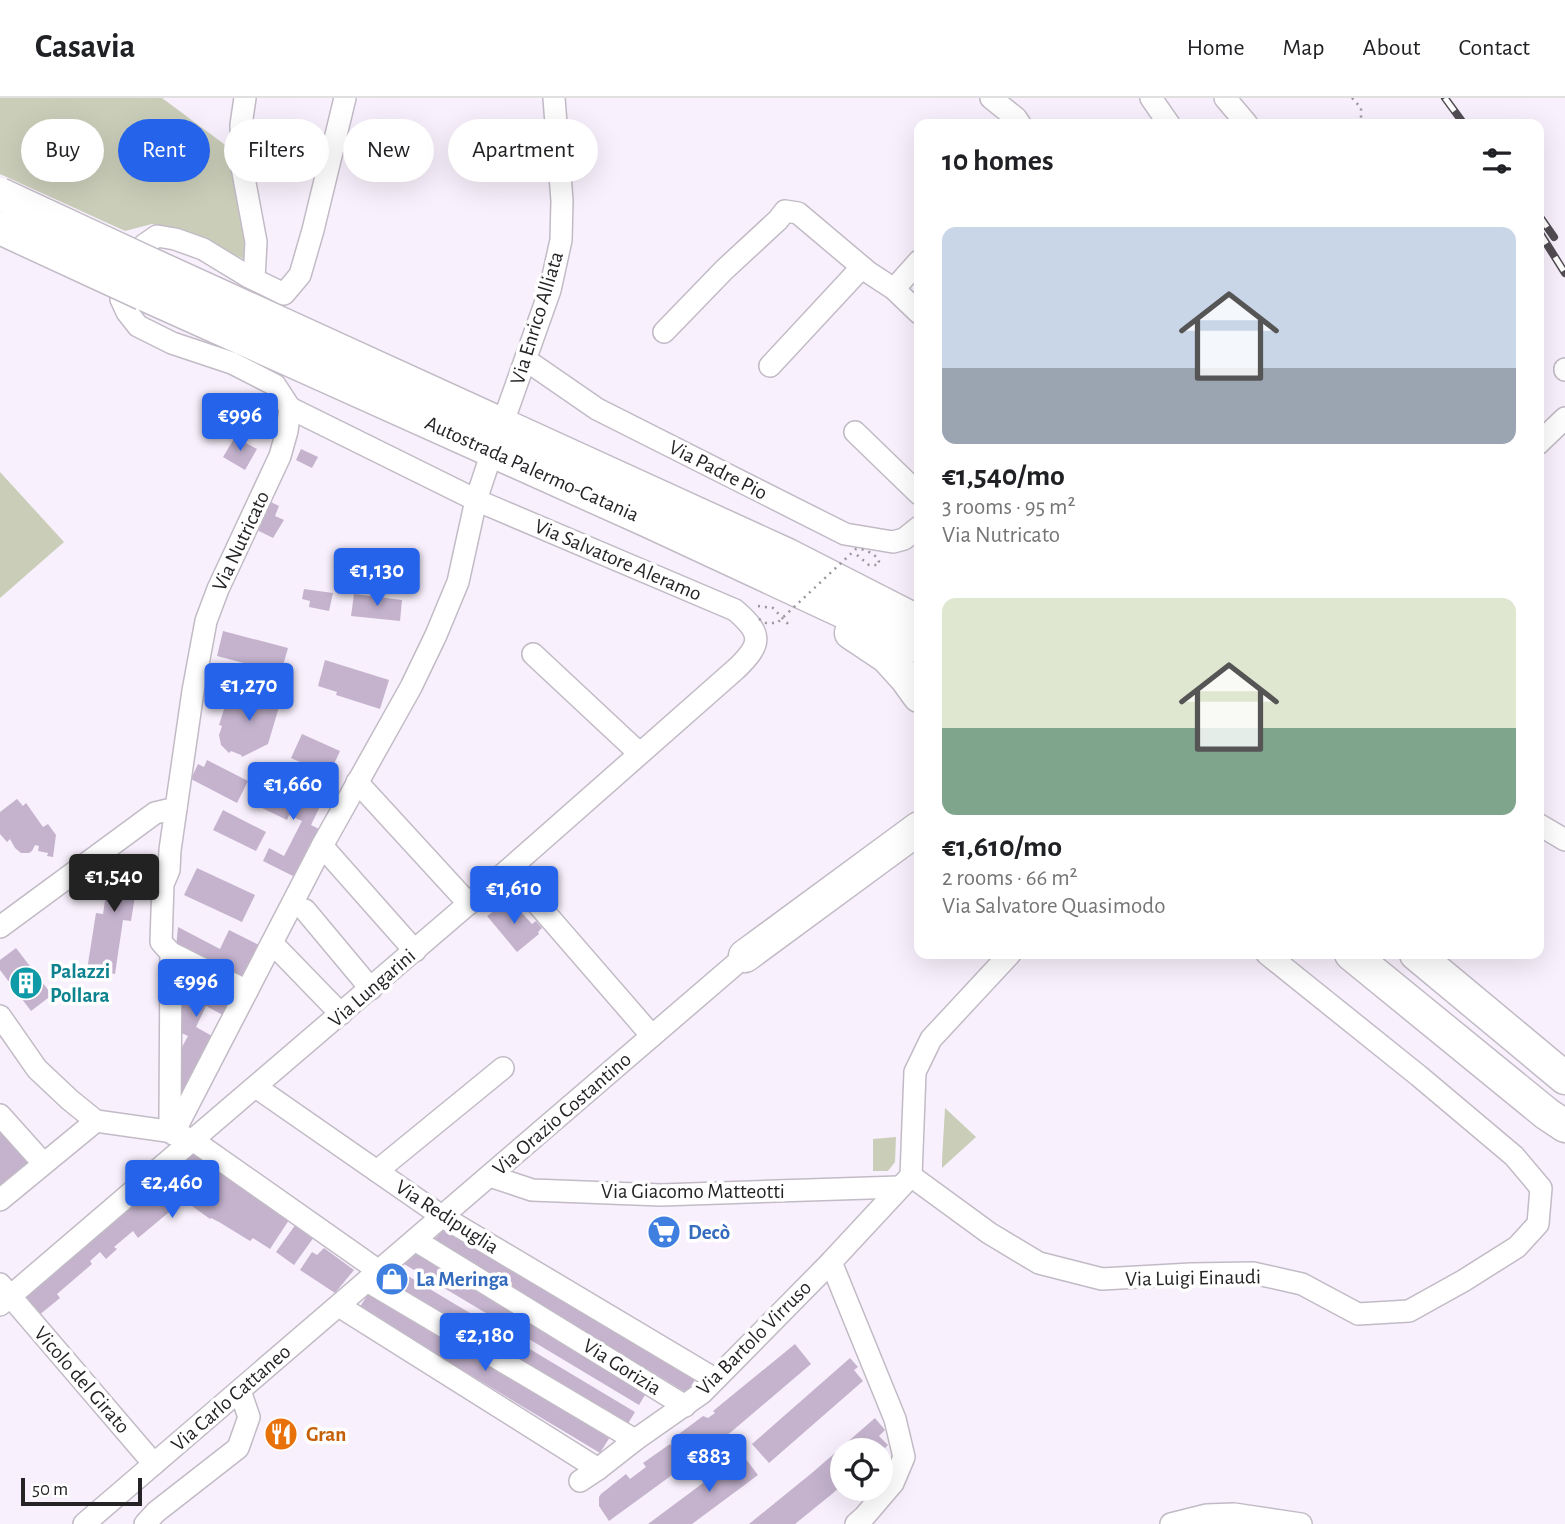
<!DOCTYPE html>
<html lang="en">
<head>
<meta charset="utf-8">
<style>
  :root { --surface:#fff; --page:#f2f2f2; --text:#202124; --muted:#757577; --line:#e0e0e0; --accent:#2563eb }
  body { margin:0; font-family:"Alegreya Sans",sans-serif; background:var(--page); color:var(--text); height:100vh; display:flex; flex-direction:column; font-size:26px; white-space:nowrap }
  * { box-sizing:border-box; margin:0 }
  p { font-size:23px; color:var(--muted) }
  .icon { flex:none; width:38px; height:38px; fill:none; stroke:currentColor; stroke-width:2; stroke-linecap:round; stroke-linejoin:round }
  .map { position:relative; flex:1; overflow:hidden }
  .details { position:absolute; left:914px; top:21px; width:630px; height:840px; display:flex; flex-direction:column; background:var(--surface); border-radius:14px; box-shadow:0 7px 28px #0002 }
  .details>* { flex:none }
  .guide { position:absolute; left:21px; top:21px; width:665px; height:63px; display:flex; gap:14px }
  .tools { position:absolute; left:830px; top:1340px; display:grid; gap:14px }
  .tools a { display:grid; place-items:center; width:63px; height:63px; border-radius:50%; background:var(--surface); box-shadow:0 7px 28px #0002; font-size:35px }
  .scale { position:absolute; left:21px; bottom:18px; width:121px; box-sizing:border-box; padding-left:7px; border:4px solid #262327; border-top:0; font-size:19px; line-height:24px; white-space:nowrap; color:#262327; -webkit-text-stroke:5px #fff; paint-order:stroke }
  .price { position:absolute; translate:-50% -60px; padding:0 16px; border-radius:7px; background:var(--accent); color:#fff; font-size:23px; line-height:46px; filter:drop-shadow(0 2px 4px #0008) }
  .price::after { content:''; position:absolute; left:50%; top:42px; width:21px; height:16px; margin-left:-10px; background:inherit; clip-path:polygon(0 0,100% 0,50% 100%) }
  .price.current { background:#222; color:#fff }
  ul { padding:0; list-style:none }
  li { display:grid; align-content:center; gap:14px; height:371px; padding:0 28px }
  li span { display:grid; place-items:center; height:217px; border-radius:14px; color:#555 }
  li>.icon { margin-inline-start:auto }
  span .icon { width:126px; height:126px; fill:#fffc; stroke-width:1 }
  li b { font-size:30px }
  h2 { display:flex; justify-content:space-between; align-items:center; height:84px; padding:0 28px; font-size:30px }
  .pill { padding:0 24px; border-radius:32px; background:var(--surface); box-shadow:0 7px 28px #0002; font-size:24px; line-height:63px }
  .pill.current { background:var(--accent); color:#fff }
  header { display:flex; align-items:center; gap:42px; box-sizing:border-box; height:98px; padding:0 35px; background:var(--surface); border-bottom:2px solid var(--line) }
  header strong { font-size:33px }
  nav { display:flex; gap:38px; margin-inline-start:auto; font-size:24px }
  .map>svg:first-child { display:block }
  .green { fill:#caceb9 }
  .building { fill:#c5b3ce }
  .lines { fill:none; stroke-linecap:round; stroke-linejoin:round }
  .minor-casing { stroke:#c2bbc6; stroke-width:24 }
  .highway-casing { stroke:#c2bbc6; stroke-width:35 }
  .path { stroke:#9a949c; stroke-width:2.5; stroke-dasharray:2 5; stroke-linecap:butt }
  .minor { stroke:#fff; stroke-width:21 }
  .highway { stroke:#fff; stroke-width:32 }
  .rail-casing { stroke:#514d53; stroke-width:8 }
  .rail { stroke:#fff; stroke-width:5; stroke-dasharray:16; stroke-linecap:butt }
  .highway-bridge-casing { stroke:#c2bbc6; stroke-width:35; stroke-linecap:butt }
  .path-bridge { stroke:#9a949c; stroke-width:2.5; stroke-dasharray:2 5; stroke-linecap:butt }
  .highway-bridge { stroke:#fff; stroke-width:32 }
  .labels { text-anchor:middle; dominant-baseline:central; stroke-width:7; stroke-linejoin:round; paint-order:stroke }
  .street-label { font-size:21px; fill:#262327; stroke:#fff }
  .culture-label { font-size:21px; font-weight:bold; fill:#0d838f; stroke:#fff; text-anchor:start }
  .shop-label { font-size:21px; font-weight:bold; fill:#366cbe; stroke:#fff; text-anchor:start }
  .food-label { font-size:21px; font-weight:bold; fill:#c56008; stroke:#fff; text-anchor:start }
</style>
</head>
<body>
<header>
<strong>Casavia</strong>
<nav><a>Home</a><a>Map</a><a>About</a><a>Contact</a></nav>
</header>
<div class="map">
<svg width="1565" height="1426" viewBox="0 0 1565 1426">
  <rect width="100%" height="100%" fill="#f8f0fc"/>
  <g class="green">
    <path d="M0 0H162L232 52 249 145 248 163 178 130 152 126 125 133 0 76Z"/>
    <path d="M0 374 64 444 0 500Z"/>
    <path d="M945 1010 976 1039 942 1070V1062Z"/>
    <path d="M896 1039 895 1064 888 1073H873V1041Z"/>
  </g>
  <g class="building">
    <path d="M261 307 272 317 257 333 247 324Z"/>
    <path d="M235 339 257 351 245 372 223 359Z"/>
    <path d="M301 351 318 359 312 370 296 362Z"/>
    <path d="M265 401 279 408 275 418 284 422 273 440 251 429Z"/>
    <path d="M304 491 333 495 329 513 309 509 310 503 302 501Z"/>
    <path d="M354 496 402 502 400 523 351 518Z"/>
    <path d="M223 533 288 550 281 575 217 558Z"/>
    <path d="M325 562 389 582 380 611 336 597 337 594 318 588Z"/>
    <path d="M257 592 282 599 268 646 242 659 241 657 231 653 229 655 221 647 219 637 222 628 219 627 225 608Z"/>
    <path d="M302 636 340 653 329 677 291 660Z"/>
    <path d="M207 662 248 683 237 705 191 681 198 666 204 669Z"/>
    <path d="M275 676 324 700 311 727 323 733 295 779 263 763 269 750 284 758 302 723 289 717 287 722 260 709Z"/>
    <path d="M17 701 23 708 26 705 43 729 48 726 56 737 53 759 47 758 48 755 38 753 39 748 35 747 32 753 29 755H21L15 750 10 741 7 744 0 736V714Z"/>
    <path d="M223 712 266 734 256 753 213 732Z"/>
    <path d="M112 757 141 761 131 823 123 822 115 876 87 872 96 815 103 816Z"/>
    <path d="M197 770 255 797 242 824 184 797Z"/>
    <path d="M510 802 532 826 536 823 542 830 538 834 539 836 517 854 487 818Z"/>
    <path d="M178 829 220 851 229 832 261 848 243 883 176 850Z"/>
    <path d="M16 850 52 897 31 913 0 872V862Z"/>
    <path d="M178 864 235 897 223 917 206 908 196 929 212 938 178 1002 176 948 182 949 188 938 177 933V914L187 897 178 891Z"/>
    <path d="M0 1027 33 1064 0 1090Z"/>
    <path d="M194 1053 289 1122 270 1151 253 1140 250 1143 219 1124 211 1120 210 1121 192 1108 203 1093 200 1088 205 1083 202 1078 193 1085 198 1090 138 1140 133 1133 114 1149 117 1151 106 1161 100 1154 90 1163 92 1166 57 1196 60 1200 38 1218 24 1201Z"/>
    <path d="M296 1126 314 1139 294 1167 276 1154Z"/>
    <path d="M444 1131 696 1280 687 1295 433 1143Z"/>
    <path d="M324 1150 354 1172 335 1195 300 1172 312 1154 317 1157Z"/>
    <path d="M418 1153 648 1292 639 1307 404 1166Z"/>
    <path d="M398 1172 635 1314 626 1329 384 1184Z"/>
    <path d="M369 1195 610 1339 600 1355 359 1210Z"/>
    <path d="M795 1246 811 1266 731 1334 609 1423 599 1408V1399L601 1396 626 1376 630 1381 646 1369 643 1365 670 1346 672 1348 678 1343 679 1336 703 1318 708 1320 715 1315 713 1313Z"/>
    <path d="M850 1260 858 1269 854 1272 863 1283 769 1365 752 1346Z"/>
    <path d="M875 1320 885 1332 879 1338 888 1347 882 1353H842V1387L832 1396 795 1426H749L813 1374Z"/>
    <path d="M742 1356 758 1377 692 1426H648Z"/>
  </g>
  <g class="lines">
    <defs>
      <g id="minor">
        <path d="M245 0 241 27 242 69 256 144 254 181"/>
        <path d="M991 0 1016 20 1020 26"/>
        <path d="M1151 0 1169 26"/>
        <path d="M1225 0 1247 26"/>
        <path d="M894 191 919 163"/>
        <path d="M664 234 724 172 778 122 785 113 798 115 868 174 894 191 919 215"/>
        <path d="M526 262 597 311 845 436 893 444 904 441 919 429"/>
        <path d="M770 268 862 169"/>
        <path d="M1565 271V272"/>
        <path d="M507 313 550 192 561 142 562 103 554 0"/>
        <path d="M855 334 919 396"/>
        <path d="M1538 346 1565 320"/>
        <path d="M533 556 639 655"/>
        <path d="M357 684 469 806"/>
        <path d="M1538 726 1565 742"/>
        <path d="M322 748 415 853"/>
        <path d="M508 772 652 938"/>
        <path d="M305 812 371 891"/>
        <path d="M0 829 155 715 176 710"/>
        <path d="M272 845 341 916"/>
        <path d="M171 855 247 893"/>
        <path d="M0 918 37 971 70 1002 96 1023 174 1034 194 1043 379 1173"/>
        <path d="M256 989 443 1119 715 1281"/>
        <path d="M0 1017 43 1065"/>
        <path d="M174 1034 170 1021 171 855 161 844 163 786 169 772 170 752 193 593 206 523 218 491 280 358 287 333 290 310 275 287 232 265 172 245 138 228 127 214 121 201 144 147 157 138 175 141 203 151 249 179 284 196 300 177 313 132 345 0"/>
        <path d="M173 1036 322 748 411 589 436 537 458 484 476 402 488 366"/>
        <path d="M377 1073 503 970"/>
        <path d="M490 1078 532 1092 661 1097 899 1089"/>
        <path d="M911 1078 989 1135 1039 1165 1102 1181 1191 1176 1253 1175 1302 1186 1358 1216 1409 1213 1463 1183 1517 1149 1538 1126 1541 1090 1514 1058 1419 978 1267 856"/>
        <path d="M911 1078 915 974 931 941 1010 856"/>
        <path d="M0 1102 96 1023"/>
        <path d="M415 1142 685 1308"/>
        <path d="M831 1164 895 1321 904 1359 893 1385 864 1419 856 1426"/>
        <path d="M367 1183 635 1342"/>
        <path d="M0 1186 154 1366"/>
        <path d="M0 1207 508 772 736 571C762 546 763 536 735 512L476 402 290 310"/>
        <path d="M339 1208 598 1371"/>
        <path d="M580 1383 598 1371 635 1342 702 1295 831 1164 911 1078"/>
        <path d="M84 1426 745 858"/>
        <path d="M145 1426 156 1414 238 1350 249 1319 240 1293"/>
        <path d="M1171 1426 1207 1417 1234 1416 1301 1426"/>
      </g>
      <g id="highway">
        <path d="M155 168 788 457 919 524"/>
        <path d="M143 196 648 423 919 549"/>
        <path d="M851 535 887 559 906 580 919 598"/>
        <path d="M1351 856 1547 1016 1565 1028"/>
        <path d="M1416 856 1565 980"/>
        <path d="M745 858 919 730"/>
      </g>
    </defs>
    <use href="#minor" class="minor-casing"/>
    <use href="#highway" class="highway-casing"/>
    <g class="path">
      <path d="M1352 0 1361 10V26"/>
      <path d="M857 457 869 467H877"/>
      <path d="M758 508 773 510 789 527"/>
    </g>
    <use href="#minor" class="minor"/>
    <use href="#highway" class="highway"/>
    <defs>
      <g id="rail">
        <path d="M1445 0 1464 26"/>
        <path d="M1538 116 1554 139"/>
        <path d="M1538 132 1565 175"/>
      </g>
    </defs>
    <use href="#rail" class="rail-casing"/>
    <use href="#rail" class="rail"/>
    <defs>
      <g id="highway-bridge">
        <path d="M0 96 155 168"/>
        <path d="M0 130 143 196"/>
      </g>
    </defs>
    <use href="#highway-bridge" class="highway-bridge-casing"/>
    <path class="path-bridge" d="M759 521 766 525H777L856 451C863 450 876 456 879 463L877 467"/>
    <use href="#highway-bridge" class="highway-bridge"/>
  </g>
  <defs>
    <symbol id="building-disc" viewBox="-11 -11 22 22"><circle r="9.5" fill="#0f9aa8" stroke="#fff"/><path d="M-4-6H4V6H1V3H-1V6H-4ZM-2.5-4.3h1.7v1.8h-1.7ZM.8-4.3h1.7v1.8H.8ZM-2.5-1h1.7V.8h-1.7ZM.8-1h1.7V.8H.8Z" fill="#fff"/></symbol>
    <symbol id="supermarket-disc" viewBox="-11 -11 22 22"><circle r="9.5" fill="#3f7fe0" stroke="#fff"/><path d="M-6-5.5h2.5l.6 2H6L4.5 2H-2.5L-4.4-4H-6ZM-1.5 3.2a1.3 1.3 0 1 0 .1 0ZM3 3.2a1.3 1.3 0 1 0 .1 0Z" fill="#fff"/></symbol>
    <symbol id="shop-disc" viewBox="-11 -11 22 22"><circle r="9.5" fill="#3f7fe0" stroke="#fff"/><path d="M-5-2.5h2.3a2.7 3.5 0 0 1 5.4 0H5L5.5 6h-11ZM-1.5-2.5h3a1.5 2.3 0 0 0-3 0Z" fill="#fff"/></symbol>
    <symbol id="restaurant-disc" viewBox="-11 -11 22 22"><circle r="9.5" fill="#e8710a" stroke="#fff"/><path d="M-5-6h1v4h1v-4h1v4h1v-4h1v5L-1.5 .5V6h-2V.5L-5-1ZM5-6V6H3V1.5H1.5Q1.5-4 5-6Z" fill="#fff"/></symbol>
  </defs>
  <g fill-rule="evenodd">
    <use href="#building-disc" x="7" y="866" width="38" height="38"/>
    <use href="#supermarket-disc" x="645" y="1115" width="38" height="38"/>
    <use href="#shop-disc" x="373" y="1162" width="38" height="38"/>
    <use href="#restaurant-disc" x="262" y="1317" width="38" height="38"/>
  </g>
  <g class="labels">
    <g class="street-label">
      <text transform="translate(537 220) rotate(-73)">Via Enrico Alliata</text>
      <text transform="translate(532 371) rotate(24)">Autostrada Palermo-Catania</text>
      <text transform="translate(718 372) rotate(27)">Via Padre Pio</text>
      <text transform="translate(241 443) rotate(-65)">Via Nutricato</text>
      <text transform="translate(618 462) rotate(23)">Via Salvatore Aleramo</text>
      <text transform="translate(372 890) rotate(-41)">Via Lungarini</text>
      <text transform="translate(562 1016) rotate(-41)">Via Orazio Costantino</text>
      <text x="693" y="1093">Via Giacomo Matteotti</text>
      <text transform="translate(447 1119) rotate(33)">Via Redipuglia</text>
      <text transform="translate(1193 1180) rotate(-1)">Via Luigi Einaudi</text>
      <text transform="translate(754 1240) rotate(-45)">Via Bartolo Virruso</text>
      <text transform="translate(622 1269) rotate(32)">Via Gorizia</text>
      <text transform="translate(82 1282) rotate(49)">Vicolo del Girato</text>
      <text transform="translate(231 1300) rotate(-41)">Via Carlo Cattaneo</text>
    </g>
    <g class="culture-label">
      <text x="50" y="873">Palazzi<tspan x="50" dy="24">Pollara</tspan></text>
    </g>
    <g class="shop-label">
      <text x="688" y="1134">Decò</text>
      <text x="416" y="1181">La Meringa</text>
    </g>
    <g class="food-label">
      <text x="306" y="1336">Gran</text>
    </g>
  </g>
</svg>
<div class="tools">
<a><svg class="icon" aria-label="locate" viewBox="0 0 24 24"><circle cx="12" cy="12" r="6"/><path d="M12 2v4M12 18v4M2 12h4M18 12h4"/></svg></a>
</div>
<div class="scale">50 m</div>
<b class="price" style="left:240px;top:355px">€996</b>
<b class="price" style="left:377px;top:510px">€1,130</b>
<b class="price" style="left:249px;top:625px">€1,270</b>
<b class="price" style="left:293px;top:724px">€1,660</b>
<b class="price current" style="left:114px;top:816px">€1,540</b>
<b class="price" style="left:514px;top:828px">€1,610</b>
<b class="price" style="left:196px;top:921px">€996</b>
<b class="price" style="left:172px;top:1122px">€2,460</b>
<b class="price" style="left:485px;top:1275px">€2,180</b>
<b class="price" style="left:709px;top:1396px">€883</b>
<div class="guide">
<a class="pill">Buy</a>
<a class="pill current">Rent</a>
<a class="pill">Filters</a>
<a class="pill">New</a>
<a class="pill">Apartment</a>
</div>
<section class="details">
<h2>10 homes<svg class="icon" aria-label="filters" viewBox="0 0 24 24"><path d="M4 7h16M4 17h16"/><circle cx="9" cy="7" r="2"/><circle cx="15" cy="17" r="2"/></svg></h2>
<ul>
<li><span style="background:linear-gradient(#c9d6e8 65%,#9aa5b1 0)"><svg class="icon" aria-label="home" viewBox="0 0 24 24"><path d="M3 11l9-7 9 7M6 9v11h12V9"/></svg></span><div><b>€1,540/mo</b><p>3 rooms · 95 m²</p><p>Via Nutricato</p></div></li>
<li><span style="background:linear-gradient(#dfe7d0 60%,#7fa58c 0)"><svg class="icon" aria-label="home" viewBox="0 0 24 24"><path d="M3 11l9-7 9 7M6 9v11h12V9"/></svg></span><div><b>€1,610/mo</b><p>2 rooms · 66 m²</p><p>Via Salvatore Quasimodo</p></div></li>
</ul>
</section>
</div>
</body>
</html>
